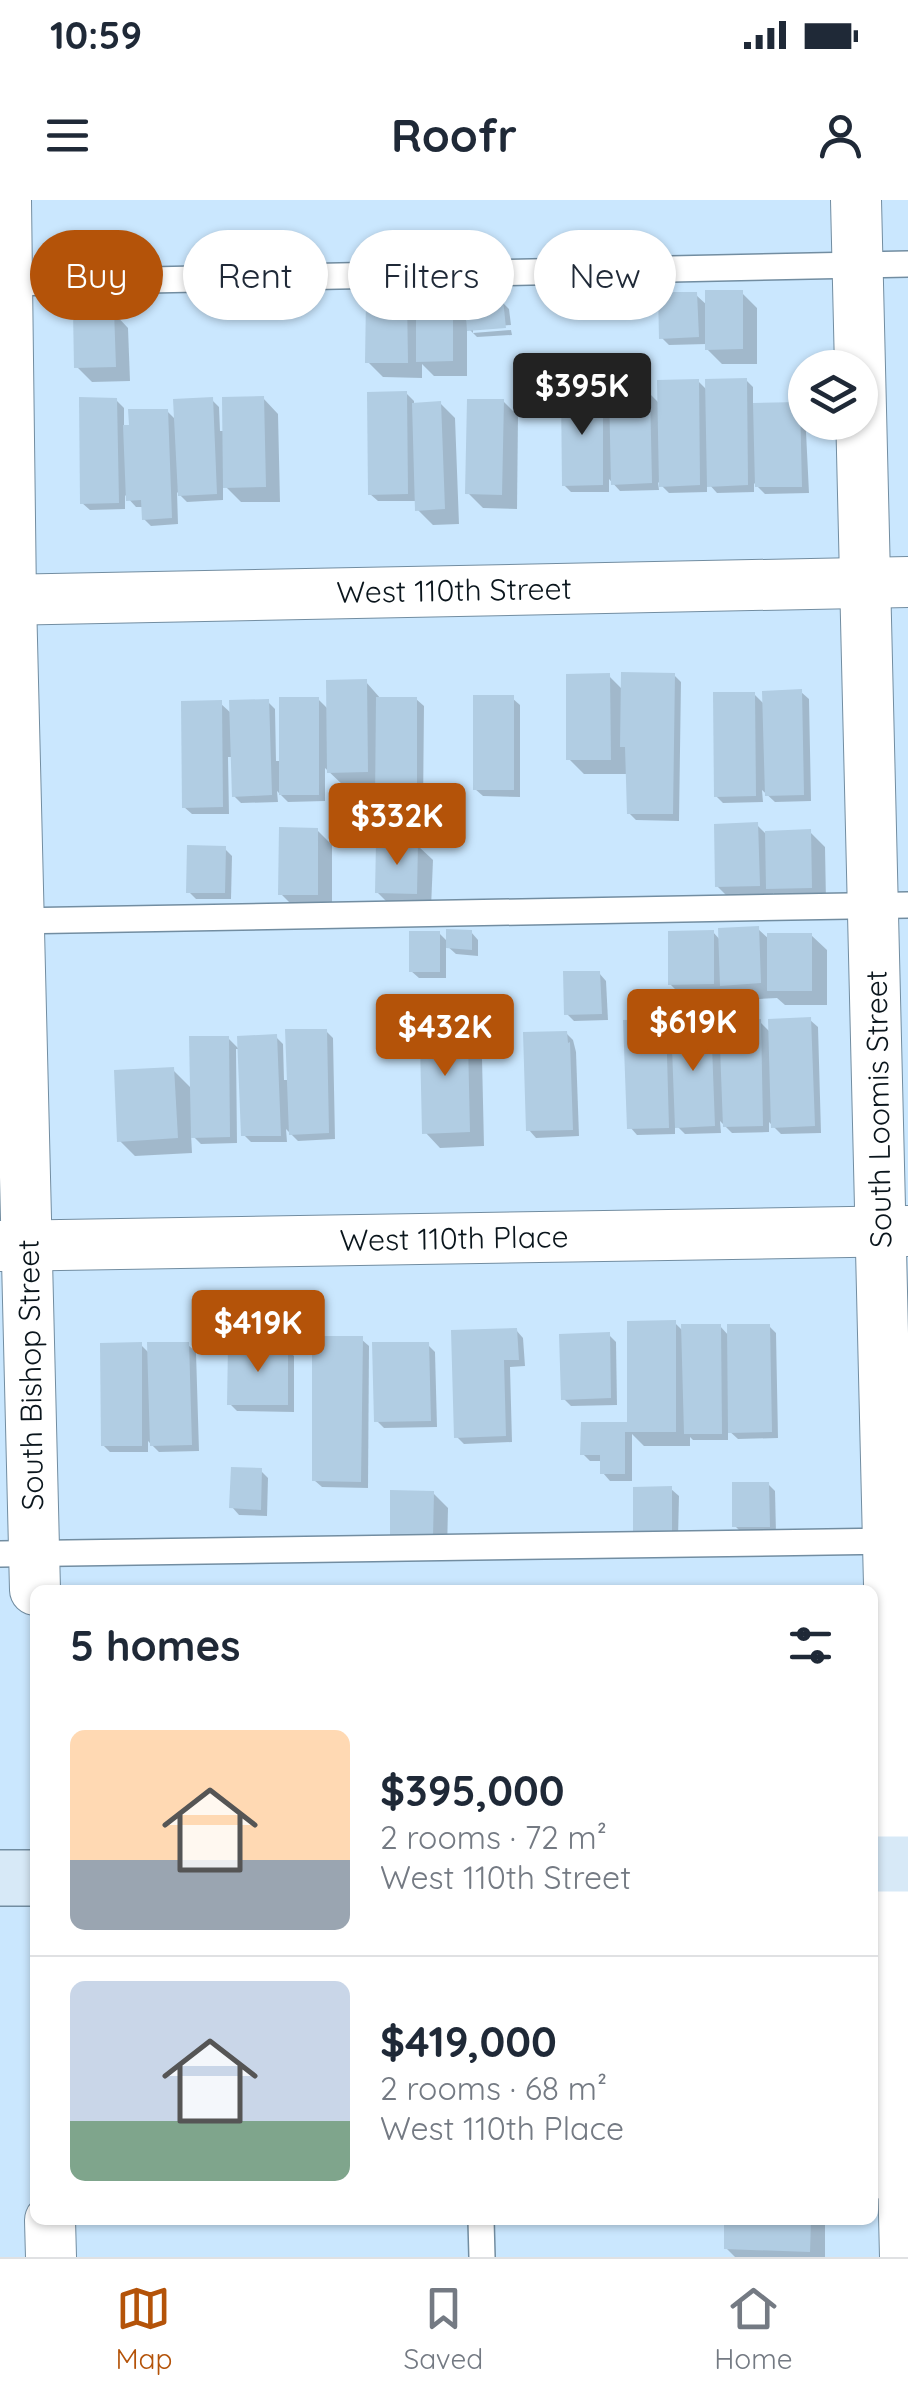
<!DOCTYPE html>
<html lang="en">
<head>
<meta charset="utf-8">
<style>
  :root { --surface:#fff; --page:#f6f6f7; --text:#1f2937; --muted:#747a83; --line:#e0e1e3; --accent:#b45309 }
  body { margin:0; font-family:Quicksand,sans-serif; background:var(--page); color:var(--text); height:100vh; display:flex; flex-direction:column; font-size:38px; white-space:nowrap }
  * { box-sizing:border-box; margin:0 }
  p { font-size:32px; color:var(--muted) }
  .icon { flex:none; width:55px; height:55px; fill:none; stroke:currentColor; stroke-width:2; stroke-linecap:round; stroke-linejoin:round }
  .map { position:relative; flex:1; overflow:hidden }
  .panel { position:absolute; left:30px; top:1385px; width:848px; height:640px; display:flex; flex-direction:column; background:var(--surface); border-radius:15px; box-shadow:0 2px 8px #0004 }
  .panel>* { flex:none }
  .hud { position:absolute; left:30px; top:30px; width:850px; height:90px; display:flex; gap:20px }
  .tools { position:absolute; left:788px; top:150px; display:grid; gap:20px }
  .tools a { display:grid; place-items:center; width:90px; height:90px; border-radius:50%; background:var(--surface); box-shadow:0 2px 8px #0004; font-size:50px }
  .price { position:absolute; translate:-50% -85px; padding:0 22px; border-radius:10px; background:var(--accent); color:#fff; font-size:32px; line-height:65px; filter:drop-shadow(0 2px 5px #0008) }
  .price::after { content:''; position:absolute; left:50%; top:60px; width:30px; height:22px; margin-left:-15px; background:inherit; clip-path:polygon(0 0,100% 0,50% 100%) }
  .price.active { background:#222; color:#fff }
  ul { padding:0; list-style:none }
  li { display:flex; align-items:center; gap:30px; height:250px; padding:0 40px }
  li+li { border-top:2px solid var(--line) }
  li span { display:grid; place-items:center; flex:none; width:280px; height:200px; border-radius:15px; color:#555 }
  li>.icon { margin-inline-start:auto }
  span .icon { width:120px; height:120px; fill:#fffc; stroke-width:1 }
  li b { font-size:42px }
  h2 { display:flex; justify-content:space-between; align-items:center; height:120px; padding:0 40px; font-size:42px }
  .tag { padding:0 35px; border-radius:45px; background:var(--surface); box-shadow:0 2px 8px #0004; font-size:35px; line-height:90px }
  .tag.active { background:var(--accent); color:#fff }
  .status { display:flex; justify-content:space-between; align-items:center; height:70px; padding:0 50px; background:var(--surface); direction:ltr }
  .status svg { height:28px; fill:currentColor }
  header { display:flex; justify-content:space-between; align-items:center; height:130px; padding:0 40px; background:var(--surface); font-size:45px; font-weight:700 }
  .menu { display:flex; justify-content:space-around; align-items:center; height:140px; border-top:2px solid var(--line); background:var(--surface); font-size:28px; color:var(--muted) }
  .menu a { display:grid; justify-items:center; gap:5px }
  .menu .active { color:var(--accent) }
  .map>svg:first-child { display:block }
  .shadow { fill:#0003 }
  .building { fill:#b1cde3 }
  .lines { fill:none; stroke-linecap:round; stroke-linejoin:round }
  .service-casing { stroke:#728da1; stroke-width:28 }
  .minor-casing { stroke:#728da1; stroke-width:52 }
  .secondary-casing { stroke:#728da1; stroke-width:58 }
  .service { stroke:#fff; stroke-width:25 }
  .minor { stroke:#fff; stroke-width:50 }
  .secondary { stroke:#d7e9f7; stroke-width:55 }
  .labels { text-anchor:middle; dominant-baseline:central; stroke-width:9; stroke-linejoin:round; paint-order:stroke }
  .street-label { font-size:30px; fill:#0a151c; stroke:#fff }
</style>
</head>
<body>
<div class="status"><b>10:59</b><svg viewBox="0 0 49 12"><path d="M0 12V9h3v3zM5 12V6h3v6zM10 12V3h3v9zM15 12V0h3v12zM26 1h20v11H26zM47 4h2v5h-2z"/></svg></div>
<header><svg class="icon" aria-label="menu" viewBox="0 0 24 24"><path d="M4 6h16M4 12h16M4 18h16"/></svg>Roofr<svg class="icon" aria-label="person" viewBox="0 0 24 24"><circle cx="12" cy="8" r="4"/><path d="M4 21q1-7 8-7t8 7"/></svg></header>
<div class="map">
<svg width="908" height="2057" viewBox="0 0 908 2057">
  <rect width="100%" height="100%" fill="#cae7fe"/>
  <g class="shadow">
    <path d="M742 93 757 108V164H722L707 149V144L669 145 662 138 696 95 708 106Z"/>
    <path d="M406 101 418 113 452 105 469 123 502 102 509 109 511 125 473 128V133L467 127V176H434L422 164V178L383 177 368 162Z"/>
    <path d="M113 112 128 128 130 181 92 182 77 167Z"/>
    <path d="M511 130 512 135 477 137 473 133Z"/>
    <path d="M746 180 753 187V205H799L805 211 809 293 765 294 754 283V292L717 293 707 282V292L669 293 658 282 659 290 620 291 609 279V292H571L564 285 602 192 611 202 649 193 660 204 698 181 708 191Z"/>
    <path d="M406 193 414 201V205L440 203 455 218 459 324 433 325 418 310V301H378L370 294Z"/>
    <path d="M263 198 278 214 280 302H241L223 284V300L187 302 177 292 178 324 151 326 144 319V307H136L125 295V309L90 310 82 303 116 200 124 208V227L167 211 177 221 212 200 219 207 220 231H225Z"/>
    <path d="M503 201 518 216 517 309 483 308 468 293Z"/>
    <path d="M674 475 681 482 679 621 636 620 629 613 628 574H584L569 559 609 476 623 490Z"/>
    <path d="M366 482 381 499H416L424 506 423 609 385 608 378 601V586L345 587 325 568V601L288 602 277 591 278 602 241 603 234 596 233 557H228L229 614H192L184 607 220 503 232 514 267 501 275 509 276 561H281L318 499 329 510Z"/>
    <path d="M801 492 809 499 811 601 775 602 762 590 763 602 723 603 716 596 754 494 765 505Z"/>
    <path d="M512 498 520 505V597L483 596 475 589Z"/>
    <path d="M757 625 766 634 810 632 825 647 826 702 784 703 773 693 774 700 732 701 717 686Z"/>
    <path d="M317 630 332 645V709H296L281 694Z"/>
    <path d="M417 645 433 660 431 708 392 707 377 692Z"/>
    <path d="M225 649 232 656 231 699H196L189 692Z"/>
    <path d="M758 729 770 740 811 735 827 750V805H785L777 798 738 800 728 790V798L685 799 670 784 713 732 721 741Z"/>
    <path d="M471 732 478 740V756L456 754 446 745V778H419L411 771 439 733 448 742Z"/>
    <path d="M599 773 606 781 608 820 574 821 567 814Z"/>
    <path d="M810 820 818 827 821 933 781 934 769 922V932L732 933 720 921 721 933 685 934 675 924V934L637 935 630 927 665 822 674 832 710 822 722 834 760 822 771 833Z"/>
    <path d="M464 826 480 841 479 855 482 858 484 946 440 948 425 932Z"/>
    <path d="M326 831 333 838 335 939 298 941 286 929 287 942H251L244 935 276 837 283 844 284 880H289Z"/>
    <path d="M566 833 573 840 576 852 579 936 536 938 529 930Z"/>
    <path d="M228 838 239 849H236L237 943 201 944 191 934 192 953 135 956 120 941 173 870 192 889Z"/>
    <path d="M675 1123 684 1132 720 1126 729 1136 769 1126 776 1133 778 1238 738 1239 728 1230V1240H693L690 1237V1246H644L632 1234V1281H610L603 1273V1261H590L583 1254 629 1229Z"/>
    <path d="M516 1130 523 1138 525 1166 510 1167 512 1242 464 1244 457 1237Z"/>
    <path d="M609 1135 616 1142 617 1205 571 1206 564 1199Z"/>
    <path d="M361 1139 369 1146 368 1288 322 1287 314 1280Z"/>
    <path d="M141 1145 149 1153 188 1145 196 1152 199 1251 159 1252 148 1241V1252H110L103 1245Z"/>
    <path d="M428 1145 435 1152 437 1227 384 1228 377 1221Z"/>
    <path d="M287 1149 294 1156V1212L237 1211 230 1204Z"/>
    <path d="M261 1271 268 1278 267 1316 239 1315 232 1307Z"/>
    <path d="M768 1284 775 1291 776 1333H742L735 1326Z"/>
    <path d="M671 1289 679 1296 678 1338H643L635 1331Z"/>
    <path d="M433 1293 448 1308 447 1352 392 1337Z"/>
    <path d="M726 2020H820L825 2025V2057H735L726 2048Z"/>
  </g>
  <g class="building">
    <path d="M705 90H743V149L705 150Z"/>
    <path d="M658 92H697L699 137 659 139Z"/>
    <path d="M366 98 407 99 408 163H365Z"/>
    <path d="M503 99 506 128 467 131 465 101Z"/>
    <path d="M453 103V161L416 162V104Z"/>
    <path d="M114 110 116 167 74 168 73 111Z"/>
    <path d="M747 178 748 285 707 287 705 179Z"/>
    <path d="M699 179 700 285 659 287 657 180Z"/>
    <path d="M561 190H603V285L562 286Z"/>
    <path d="M650 190 652 283 611 285 609 191Z"/>
    <path d="M407 191 408 294 368 295 367 192Z"/>
    <path d="M264 196 266 287 223 288 222 197Z"/>
    <path d="M79 197 117 198 119 303 80 304Z"/>
    <path d="M213 197 217 294 178 296 173 199Z"/>
    <path d="M467 199H504L502 295 465 294Z"/>
    <path d="M441 201 445 309 415 311 412 203Z"/>
    <path d="M800 202 802 287H755L753 203Z"/>
    <path d="M128 209H168L172 318 142 320 141 300 126 301 123 225H129Z"/>
    <path d="M621 472 675 473 673 614H627L625 547H620Z"/>
    <path d="M610 473 611 560H566V474Z"/>
    <path d="M367 479 368 572 327 573 326 480Z"/>
    <path d="M802 489 804 595 765 596 762 491Z"/>
    <path d="M713 492H755L756 596 714 597Z"/>
    <rect x="473" y="495" width="41" height="95"/>
    <rect x="279" y="497" width="40" height="98"/>
    <path d="M376 497H417V602H375Z"/>
    <path d="M269 499 272 595 232 597 229 500Z"/>
    <path d="M222 500 223 607 182 608 181 501Z"/>
    <path d="M758 622 760 686 715 687 714 624Z"/>
    <path d="M279 627 318 628V695H278Z"/>
    <path d="M811 629 812 688 766 689 765 631Z"/>
    <path d="M376 642 418 643 417 694 375 693Z"/>
    <path d="M187 645 226 646 225 693H186Z"/>
    <path d="M759 726 761 783 720 786 718 728Z"/>
    <path d="M446 729 472 730V750L446 748Z"/>
    <path d="M714 730V784L668 785V731Z"/>
    <rect x="409" y="731" width="31" height="41"/>
    <rect x="767" y="733" width="45" height="58"/>
    <path d="M563 771H600L602 814 564 815Z"/>
    <path d="M811 817 815 926 771 928 768 819Z"/>
    <path d="M666 819 669 928 627 929 623 820Z"/>
    <path d="M711 819 715 926 675 928 671 821Z"/>
    <path d="M761 819 763 926 723 927 719 820Z"/>
    <path d="M423 824H465V841H468L470 932 422 934 420 841H424Z"/>
    <path d="M285 829H327L329 933 289 935Z"/>
    <path d="M567 831 568 843 570 842 573 930 526 931 523 832Z"/>
    <path d="M277 834 281 936H241L237 836Z"/>
    <path d="M189 836H229L230 937 191 938Z"/>
    <path d="M174 867 178 938 117 942 114 870Z"/>
    <path d="M676 1120V1232H625V1274H600V1255H580L581 1222H627V1121Z"/>
    <path d="M681 1124H721L722 1234H684Z"/>
    <path d="M727 1124H770L772 1232 728 1233Z"/>
    <path d="M517 1128 519 1160H504L506 1236 454 1238 451 1130Z"/>
    <path d="M610 1132 611 1198 561 1200 559 1134Z"/>
    <path d="M312 1136H363L361 1282 312 1281Z"/>
    <path d="M142 1142V1246H101L100 1143Z"/>
    <path d="M147 1142H189L192 1245 150 1246Z"/>
    <path d="M372 1142H429L431 1221 374 1222Z"/>
    <path d="M228 1145 288 1146V1205H227Z"/>
    <path d="M231 1267 262 1268 261 1310 229 1308Z"/>
    <path d="M732 1282H769L770 1327H732Z"/>
    <path d="M672 1286V1332H633V1287Z"/>
    <path d="M390 1290 434 1291 433 1338H390Z"/>
    <path d="M724 2020H811L810 2052 724 2049Z"/>
  </g>
  <g class="lines">
    <defs>
      <g id="service">
        <path d="M7 83 908 64"/>
        <path d="M13 721 908 705"/>
        <path d="M0 1354 893 1341"/>
        <path d="M872 1986 908 1985"/>
        <path d="M481 2020 482 2057"/>
      </g>
      <g id="minor">
        <path d="M6 0 11 399 35 1390"/>
        <path d="M856 0 905 2057"/>
        <path d="M0 400 908 382"/>
        <path d="M0 1046 908 1031"/>
        <path d="M50 2020 51 2057"/>
      </g>
      <g id="secondary">
        <path d="M872 1664H908"/>
        <path d="M0 1678H35"/>
      </g>
    </defs>
    <use href="#service" class="service-casing"/>
    <use href="#minor" class="minor-casing"/>
    <use href="#secondary" class="secondary-casing"/>
    <use href="#service" class="service"/>
    <use href="#minor" class="minor"/>
    <use href="#secondary" class="secondary"/>
  </g>
  <g class="labels">
    <g class="street-label">
      <text transform="translate(454 390) rotate(-1)">West 110th Street</text>
      <text transform="translate(878 909) rotate(-91)">South Loomis Street</text>
      <text transform="translate(454 1038) rotate(-1)">West 110th Place</text>
      <text transform="translate(30 1175) rotate(-91)">South Bishop Street</text>
    </g>
  </g>
</svg>
<div class="tools">
<a><svg class="icon" aria-label="layers" viewBox="0 0 24 24"><path d="M12 4l9 5-9 5-9-5zM3 14l9 5 9-5"/></svg></a>
</div>
<b class="price active" style="left:582px;top:238px">$395K</b>
<b class="price" style="left:397px;top:668px">$332K</b>
<b class="price" style="left:693px;top:874px">$619K</b>
<b class="price" style="left:445px;top:879px">$432K</b>
<b class="price" style="left:258px;top:1175px">$419K</b>
<div class="hud">
<a class="tag active">Buy</a>
<a class="tag">Rent</a>
<a class="tag">Filters</a>
<a class="tag">New</a>
</div>
<section class="panel">
<h2>5 homes<svg class="icon" aria-label="filters" viewBox="0 0 24 24"><path d="M4 7h16M4 17h16"/><circle cx="9" cy="7" r="2"/><circle cx="15" cy="17" r="2"/></svg></h2>
<ul>
<li><span style="background:linear-gradient(#ffd9b3 65%,#9aa5b1 0)"><svg class="icon" aria-label="home" viewBox="0 0 24 24"><path d="M3 11l9-7 9 7M6 9v11h12V9"/></svg></span><div><b>$395,000</b><p>2 rooms · 72 m²</p><p>West 110th Street</p></div></li>
<li><span style="background:linear-gradient(#c9d6e8 70%,#7fa58c 0)"><svg class="icon" aria-label="home" viewBox="0 0 24 24"><path d="M3 11l9-7 9 7M6 9v11h12V9"/></svg></span><div><b>$419,000</b><p>2 rooms · 68 m²</p><p>West 110th Place</p></div></li>
</ul>
</section>
</div>
<nav class="menu">
<a class="active"><svg class="icon" aria-label="map" viewBox="0 0 24 24"><path d="M3 6l6-2 6 2 6-2v14l-6 2-6-2-6 2zM9 4v14M15 6v14"/></svg>Map</a>
<a><svg class="icon" aria-label="saved" viewBox="0 0 24 24"><path d="M7 4h10v16l-5-4-5 4z"/></svg>Saved</a>
<a><svg class="icon" aria-label="home" viewBox="0 0 24 24"><path d="M3 11l9-7 9 7M6 9v11h12V9"/></svg>Home</a>
</nav>
</body>
</html>
